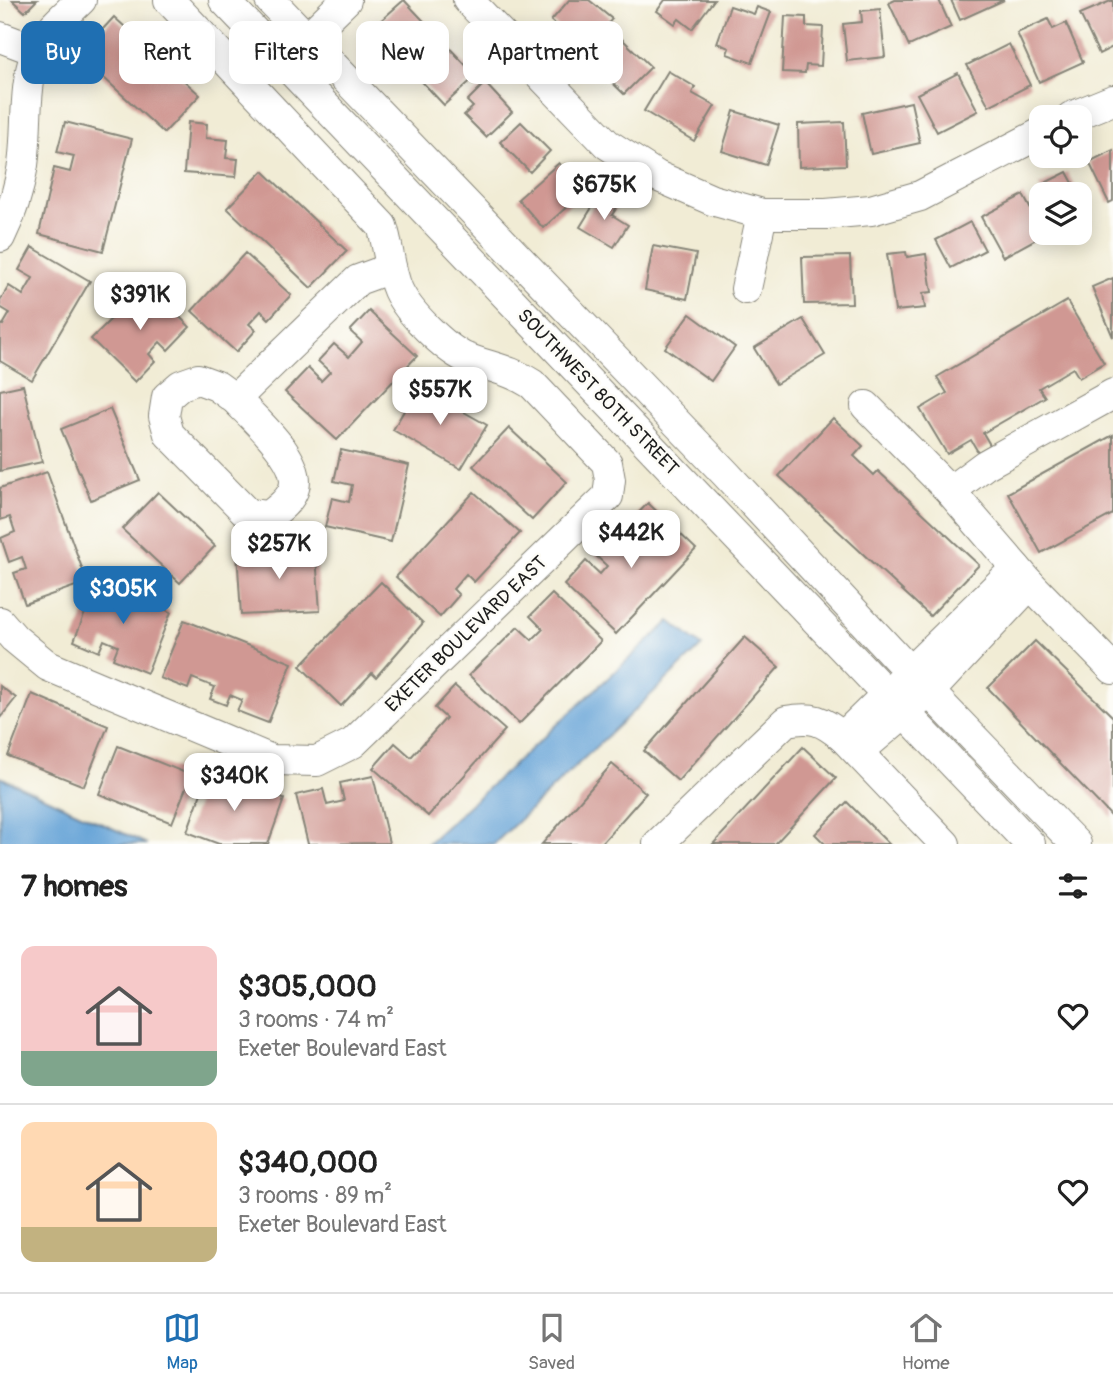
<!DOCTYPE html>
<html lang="en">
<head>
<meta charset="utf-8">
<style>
  :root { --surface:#fff; --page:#f2f2f2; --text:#222; --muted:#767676; --line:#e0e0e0; --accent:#1f6fb2 }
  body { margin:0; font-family:Pangolin,sans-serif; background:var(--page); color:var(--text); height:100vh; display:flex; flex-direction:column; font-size:26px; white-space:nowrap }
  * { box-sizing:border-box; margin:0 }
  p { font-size:23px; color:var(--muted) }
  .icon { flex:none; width:38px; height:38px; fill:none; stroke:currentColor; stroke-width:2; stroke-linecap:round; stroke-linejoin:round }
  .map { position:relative; height:844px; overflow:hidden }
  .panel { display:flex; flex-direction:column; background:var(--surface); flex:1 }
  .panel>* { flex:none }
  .banner { position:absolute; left:21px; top:21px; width:700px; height:63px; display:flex; gap:14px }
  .controls { position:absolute; left:1029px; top:105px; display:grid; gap:14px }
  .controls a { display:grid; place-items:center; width:63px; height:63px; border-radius:14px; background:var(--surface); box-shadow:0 4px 18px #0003; font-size:35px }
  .price { position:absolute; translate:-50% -60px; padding:0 16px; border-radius:14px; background:#fff; color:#222; font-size:23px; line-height:46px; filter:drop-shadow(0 2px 4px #0008) }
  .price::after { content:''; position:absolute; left:50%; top:42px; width:21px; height:16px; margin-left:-10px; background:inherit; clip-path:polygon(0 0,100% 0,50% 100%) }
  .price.selected { background:var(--accent); color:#fff }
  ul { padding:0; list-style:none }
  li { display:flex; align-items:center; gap:21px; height:175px; padding:0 21px }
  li+li { border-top:2px solid var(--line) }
  li span { display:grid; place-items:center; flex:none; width:196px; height:140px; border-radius:14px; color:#555 }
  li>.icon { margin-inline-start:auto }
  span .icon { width:84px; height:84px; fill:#fffc; stroke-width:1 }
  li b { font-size:30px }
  h2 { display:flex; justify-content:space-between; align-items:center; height:84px; padding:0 21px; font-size:30px }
  .tag { padding:0 24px; border-radius:14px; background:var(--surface); box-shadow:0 4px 18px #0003; font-size:24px; line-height:63px }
  .tag.selected { background:var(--accent); color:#fff }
  .dock { display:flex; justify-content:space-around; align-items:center; height:98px; border-top:2px solid var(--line); background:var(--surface); font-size:19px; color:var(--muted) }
  .dock a { display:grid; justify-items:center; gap:4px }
  .dock .selected { color:var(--accent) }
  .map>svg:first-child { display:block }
  .water { fill:#65a3d7; stroke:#40607a; stroke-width:2 }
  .building { fill:#d09893 }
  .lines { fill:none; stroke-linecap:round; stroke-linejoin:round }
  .minor-casing { stroke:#868478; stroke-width:32 }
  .minor { stroke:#fff; stroke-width:30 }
  .labels { text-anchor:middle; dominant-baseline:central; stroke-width:5; stroke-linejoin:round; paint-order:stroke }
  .street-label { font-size:19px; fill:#1c1c1c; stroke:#fdfcf7 }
</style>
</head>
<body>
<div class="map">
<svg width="1113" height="844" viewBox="0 0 1113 844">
  <rect width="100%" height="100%" fill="#fdfcf7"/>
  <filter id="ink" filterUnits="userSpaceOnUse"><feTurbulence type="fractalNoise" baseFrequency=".0143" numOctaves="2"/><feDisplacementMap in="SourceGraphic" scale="14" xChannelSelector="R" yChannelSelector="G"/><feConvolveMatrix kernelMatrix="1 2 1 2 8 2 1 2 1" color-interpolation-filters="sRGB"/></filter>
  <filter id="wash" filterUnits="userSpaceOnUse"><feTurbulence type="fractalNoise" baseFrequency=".00686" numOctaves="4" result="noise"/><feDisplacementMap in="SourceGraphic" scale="28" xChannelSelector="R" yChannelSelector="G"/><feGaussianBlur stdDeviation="1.57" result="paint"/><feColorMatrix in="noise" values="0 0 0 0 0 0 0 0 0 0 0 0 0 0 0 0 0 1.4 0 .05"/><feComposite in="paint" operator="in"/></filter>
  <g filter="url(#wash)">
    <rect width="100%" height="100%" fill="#f1ecd5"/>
    <g class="water">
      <path d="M670 621 702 646 494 844H427Z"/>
      <path d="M0 777 147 844H0Z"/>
    </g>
    <g id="blocks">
      <g class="building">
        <path d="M12 0H37L25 12Z"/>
        <path d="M404 0 435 33 401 65 369 31Z"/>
        <path d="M569 0H589L612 19 586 50 551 21Z"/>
        <path d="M665 0H714L692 29 679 19 675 24 657 11Z"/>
        <path d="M895 0H939L951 27 909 46 889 3Z"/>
        <path d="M951 0H1004L960 20Z"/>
        <path d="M1113 0V47L1099 54 1080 14Z"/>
        <path d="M730 6 754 14 757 7 771 12 752 63 727 54 729 48 717 43Z"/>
        <path d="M880 9 885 57 847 61 843 24 862 22 861 11Z"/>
        <path d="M785 16 806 17V26L823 27 821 66 806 65 805 73 782 72Z"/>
        <path d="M114 17 200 95 164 133 79 55Z"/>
        <path d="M1048 19 1053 29 1066 23 1083 62 1039 82 1017 33Z"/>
        <path d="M621 38 651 67 624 94 594 65Z"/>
        <path d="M442 40 476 76 444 105 411 70Z"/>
        <path d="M1009 44 1030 85 989 106 967 65Z"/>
        <path d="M668 71 695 87 692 93 715 106 694 141 644 111Z"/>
        <path d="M958 73 978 111 937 132 917 94Z"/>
        <path d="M485 83 512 112 486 137 464 115 473 107 467 101Z"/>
        <path d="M911 102 920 143 871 154 862 113Z"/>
        <path d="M734 111 779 125 766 165 722 151Z"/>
        <path d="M65 122 132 139 103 251 39 234 54 168 70 172 74 156 57 152Z"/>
        <path d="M188 122 207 124 206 138 228 140 226 158 238 159 236 177 184 173Z"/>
        <path d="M521 122 550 151 530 172 500 142Z"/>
        <path d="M844 122 846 165 799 167 798 124Z"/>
        <path d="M1113 150V201L1109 203 1089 162Z"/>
        <path d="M559 163 568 174 563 179 578 197 543 228 518 199Z"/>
        <path d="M263 171 347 251 311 288 227 208Z"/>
        <path d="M1067 172 1079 194H1043L1039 186Z"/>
        <path d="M1023 195 1041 228V233H1047L1003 257 981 217Z"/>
        <path d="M599 196 617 207 612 215 628 225 614 247 580 227Z"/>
        <path d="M970 222 985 250 951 268 936 240Z"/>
        <path d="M653 246 696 254 687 299 645 290Z"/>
        <path d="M32 247 90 281 32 380 0 361V324L3 325 10 313 0 307V301L9 286 23 295 33 278 19 270Z"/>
        <path d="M906 252 907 257 926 254 932 292 923 293 925 308 895 311 887 254Z"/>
        <path d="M245 253 291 295 269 319 261 311 249 324 256 330 236 352 192 311Z"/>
        <path d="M850 256 852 303 804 304 802 257Z"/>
        <path d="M1113 278V337L1092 287Z"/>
        <path d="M146 284 190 327 168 350 160 342 149 354 155 361 135 382 91 339Z"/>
        <path d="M1067 301 1104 363 1079 378 1073 368 1039 388 1045 397 983 433 990 445 978 452 971 440 947 454 920 409 947 393 937 377Z"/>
        <path d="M369 311 417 356 337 440 285 392 308 368 321 381 330 372 318 361 334 344 349 357 362 342 350 331Z"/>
        <path d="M690 314 735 347 711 381 665 348Z"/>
        <path d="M803 319 825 355 776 384 754 348Z"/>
        <path d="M23 385 42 462 0 471V390Z"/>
        <path d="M418 386 487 425 461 469 393 430Z"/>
        <path d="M110 409 140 480 91 500 61 429Z"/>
        <path d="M833 418 863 446 854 456 874 475 878 471 979 565 930 616 779 476Z"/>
        <path d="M509 428 567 482 532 520 473 466Z"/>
        <path d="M1113 435V514L1041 553 1008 493Z"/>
        <path d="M341 450 409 465 391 542 325 527 332 498 349 502 352 485 334 481Z"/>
        <path d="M47 472 87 582 25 604 14 573 26 569 22 557 9 562 1 538 15 532 10 517 0 520V488Z"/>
        <path d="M158 492 215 546 180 583 122 529Z"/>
        <path d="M474 492 520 533 474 582 466 574 453 589 459 595 440 617 396 577Z"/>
        <path d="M648 503 696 549 616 634 564 585 586 561 600 574 607 566 594 554 611 536 627 550 639 537 627 525Z"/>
        <path d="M315 542 320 611 241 615 237 551 266 549V560L281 559 280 544Z"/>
        <path d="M97 582 171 612 147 673 113 659 118 646 104 640 99 652 74 641Z"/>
        <path d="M381 582 423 623 376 677 372 673 341 706 300 666Z"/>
        <path d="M552 594 601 641 519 724 469 675 518 627 532 640 543 629 530 616Z"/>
        <path d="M184 620 292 663 268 723 237 711 242 700 230 695 226 705 210 699 215 687 192 678 188 689 160 678Z"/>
        <path d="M745 637 779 667 678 781 644 751Z"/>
        <path d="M1035 641 1113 717V818L988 688Z"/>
        <path d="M0 686 16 698 0 718Z"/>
        <path d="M455 686 505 730 428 816 373 768 395 743 411 757 446 718 435 708Z"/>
        <path d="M32 694 108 726 84 786 8 756Z"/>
        <path d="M118 746 191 775 172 823 99 794Z"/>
        <path d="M803 747 836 778 775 844H713Z"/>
        <path d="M612 764 646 793 601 844H542Z"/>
        <path d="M209 771 284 799 268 844H219L187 832Z"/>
        <path d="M373 776 389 843 308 844 296 795 323 789 327 805 344 801 340 783Z"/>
        <path d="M847 802 889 844H825L815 834Z"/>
      </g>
    </g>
  </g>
  <g filter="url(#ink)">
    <use href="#blocks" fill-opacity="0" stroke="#868478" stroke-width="2"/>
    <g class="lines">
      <defs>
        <g id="minor">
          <path d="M224 0 1030 844"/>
          <path d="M270 0 725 473 910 672 1076 844"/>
          <path d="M468 0 607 144 657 176 712 200 762 214H826L871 210 920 196 1041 133"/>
          <path d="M0 37 37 51"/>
          <path d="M300 55 307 38 346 0"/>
          <path d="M1071 117 1113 100"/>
          <path d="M0 237C11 215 19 189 23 165 28 128 23 88 36 53 45 31 65 16 81 0"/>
          <path d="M746 289 762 214"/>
          <path d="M235 399 217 386 198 379 181 385 167 397 164 416 169 434 248 514 269 516C278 509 287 503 292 493 308 464 253 418 235 399L358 280 391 268"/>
          <path d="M866 406 950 491 1030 584 1113 669"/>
          <path d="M950 491 985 465 1113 394"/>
          <path d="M0 622 14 638 48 666 272 760 317 761 353 743 608 496 610 480 607 463 532 384C511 370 489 367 466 358 444 348 408 312 398 290 389 269 389 247 382 226L169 0"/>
          <path d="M843 737 1016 568"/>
          <path d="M858 752 930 691 1030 584"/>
          <path d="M658 844 786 721C813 716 822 720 843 737L945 844"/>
        </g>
      </defs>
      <use href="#minor" class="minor-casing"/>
      <use href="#minor" class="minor"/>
    </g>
  </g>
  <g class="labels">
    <g class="street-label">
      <text transform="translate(598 392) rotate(46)">SOUTHWEST 80TH STREET</text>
      <text transform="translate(466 634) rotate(-44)">EXETER BOULEVARD EAST</text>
    </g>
  </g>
</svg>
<div class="controls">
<a><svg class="icon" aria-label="locate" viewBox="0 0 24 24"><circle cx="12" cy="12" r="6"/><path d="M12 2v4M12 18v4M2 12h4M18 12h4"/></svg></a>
<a><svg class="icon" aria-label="layers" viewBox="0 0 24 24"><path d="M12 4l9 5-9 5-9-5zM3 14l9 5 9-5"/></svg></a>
</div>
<b class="price" style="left:604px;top:222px">$675K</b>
<b class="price" style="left:140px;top:332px">$391K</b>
<b class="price" style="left:440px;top:427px">$557K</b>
<b class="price" style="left:631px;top:570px">$442K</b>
<b class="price" style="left:279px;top:581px">$257K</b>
<b class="price selected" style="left:123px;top:626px">$305K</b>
<b class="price" style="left:234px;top:813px">$340K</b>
<div class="banner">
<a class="tag selected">Buy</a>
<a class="tag">Rent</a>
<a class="tag">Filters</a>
<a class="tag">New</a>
<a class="tag">Apartment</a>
</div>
</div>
<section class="panel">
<h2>7 homes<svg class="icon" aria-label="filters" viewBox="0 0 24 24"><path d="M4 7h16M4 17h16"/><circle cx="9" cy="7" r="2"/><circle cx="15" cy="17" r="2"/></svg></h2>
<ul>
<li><span style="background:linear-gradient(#f6c9c9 75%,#7fa58c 0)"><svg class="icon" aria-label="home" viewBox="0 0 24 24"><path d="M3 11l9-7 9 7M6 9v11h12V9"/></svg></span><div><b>$305,000</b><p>3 rooms · 74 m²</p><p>Exeter Boulevard East</p></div><svg class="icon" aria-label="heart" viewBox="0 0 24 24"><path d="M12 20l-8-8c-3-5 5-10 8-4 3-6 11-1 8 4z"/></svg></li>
<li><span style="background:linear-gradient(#ffd9b3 75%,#c2b280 0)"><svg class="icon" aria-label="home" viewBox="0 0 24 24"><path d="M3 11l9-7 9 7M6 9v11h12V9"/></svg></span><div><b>$340,000</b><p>3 rooms · 89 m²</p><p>Exeter Boulevard East</p></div><svg class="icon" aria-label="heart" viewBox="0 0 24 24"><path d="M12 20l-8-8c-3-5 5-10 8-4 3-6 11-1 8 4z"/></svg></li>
</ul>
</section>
<nav class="dock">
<a class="selected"><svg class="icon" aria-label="map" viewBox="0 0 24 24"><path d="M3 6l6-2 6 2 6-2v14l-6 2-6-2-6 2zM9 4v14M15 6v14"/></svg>Map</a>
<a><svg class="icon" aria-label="saved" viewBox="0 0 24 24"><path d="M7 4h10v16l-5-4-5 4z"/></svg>Saved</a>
<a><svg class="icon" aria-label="home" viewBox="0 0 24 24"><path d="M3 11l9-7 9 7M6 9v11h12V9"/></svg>Home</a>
</nav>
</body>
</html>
